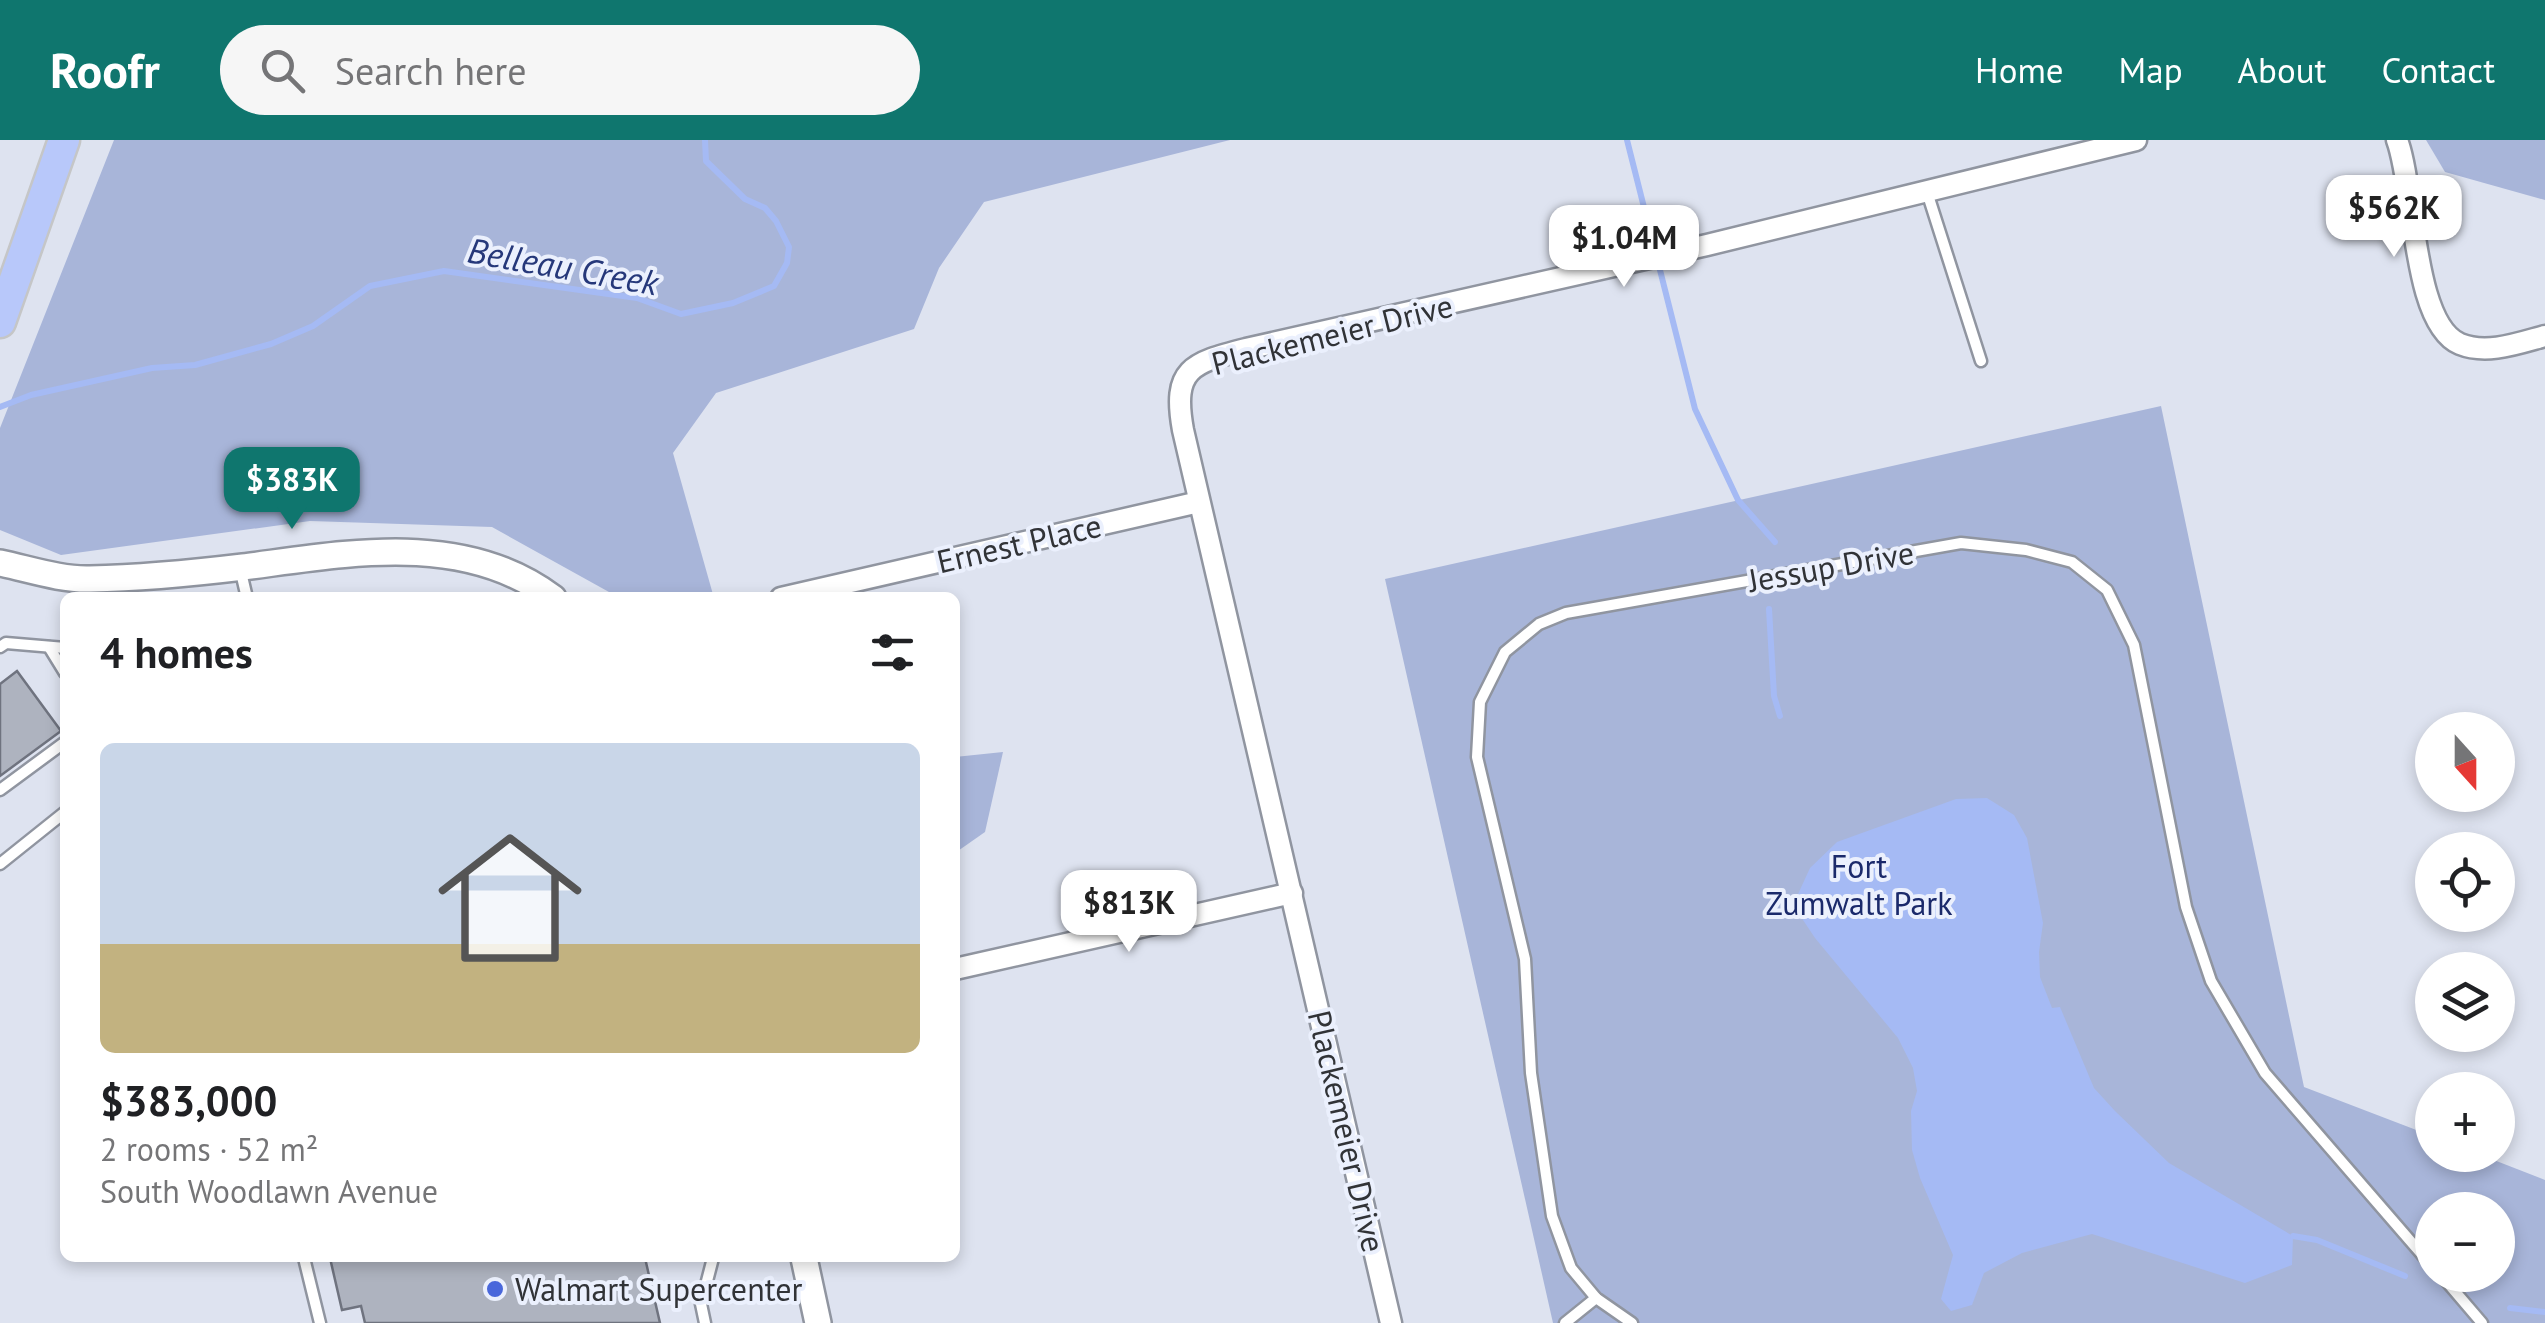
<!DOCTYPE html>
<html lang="en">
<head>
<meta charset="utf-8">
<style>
  :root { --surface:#fff; --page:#f6f6f6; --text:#202124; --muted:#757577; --line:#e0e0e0; --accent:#0f766e }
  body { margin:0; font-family:"PT Sans",sans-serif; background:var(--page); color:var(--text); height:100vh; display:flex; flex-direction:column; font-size:38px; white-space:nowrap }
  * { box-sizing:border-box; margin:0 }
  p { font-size:32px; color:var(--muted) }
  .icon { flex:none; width:55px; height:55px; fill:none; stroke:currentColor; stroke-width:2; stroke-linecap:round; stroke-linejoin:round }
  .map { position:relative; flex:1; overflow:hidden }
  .sheet { position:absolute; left:60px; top:452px; width:900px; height:670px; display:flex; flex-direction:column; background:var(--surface); border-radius:15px; box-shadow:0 5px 15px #0003 }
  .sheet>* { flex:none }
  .needle { width:65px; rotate:159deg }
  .tools { position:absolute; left:2415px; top:572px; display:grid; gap:20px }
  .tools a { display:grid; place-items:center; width:100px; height:100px; border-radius:50%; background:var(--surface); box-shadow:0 5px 15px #0003; font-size:50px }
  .price { position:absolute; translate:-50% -85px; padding:0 22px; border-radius:20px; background:#fff; color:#222; font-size:32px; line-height:65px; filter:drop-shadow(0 2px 5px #0008) }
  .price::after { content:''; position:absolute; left:50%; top:60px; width:30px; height:22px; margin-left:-15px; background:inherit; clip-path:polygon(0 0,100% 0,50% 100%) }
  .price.current { background:var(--accent); color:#fff }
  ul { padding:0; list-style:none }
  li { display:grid; align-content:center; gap:20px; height:530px; padding:0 40px }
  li+li { border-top:2px solid var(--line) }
  li span { display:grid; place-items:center; height:310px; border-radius:15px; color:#555 }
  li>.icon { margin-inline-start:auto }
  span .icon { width:180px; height:180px; fill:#fffc; stroke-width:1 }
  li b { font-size:42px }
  h2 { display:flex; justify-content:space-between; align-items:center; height:120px; padding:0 40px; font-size:42px }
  header { display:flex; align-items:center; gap:60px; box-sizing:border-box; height:140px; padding:0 50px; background:var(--accent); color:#fff }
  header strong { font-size:48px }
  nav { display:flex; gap:55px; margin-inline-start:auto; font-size:35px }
  .search { width:700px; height:90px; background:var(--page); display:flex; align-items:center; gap:25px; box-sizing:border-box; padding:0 35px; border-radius:55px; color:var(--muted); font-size:38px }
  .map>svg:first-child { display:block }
  .green { fill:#a8b5d9; fill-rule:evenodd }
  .water { fill:#a5baf4 }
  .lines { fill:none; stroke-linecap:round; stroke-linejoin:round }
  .stream { stroke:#a5baf4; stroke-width:6 }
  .building { fill:#aeb3bf; stroke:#6f737f; stroke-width:2.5 }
  .service-casing { stroke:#9095a0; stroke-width:15 }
  .minor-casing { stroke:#9095a0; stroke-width:25 }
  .tertiary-casing { stroke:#9095a0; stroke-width:30 }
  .primary-casing { stroke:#c5c6c7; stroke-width:35 }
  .service { stroke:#fff; stroke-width:10 }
  .minor { stroke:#fff; stroke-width:20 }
  .tertiary { stroke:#fff; stroke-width:25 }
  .primary { stroke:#b8c8fa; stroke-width:30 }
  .poi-dot { fill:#4967db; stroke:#ebf0fd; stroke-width:4 }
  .labels { text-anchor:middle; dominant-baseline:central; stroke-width:8; stroke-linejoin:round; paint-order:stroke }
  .street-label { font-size:32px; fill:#313337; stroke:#ebf0fd }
  .park-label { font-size:32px; fill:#1b2a6b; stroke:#ebf0fd }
  .poi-label { font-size:32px; fill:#313337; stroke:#ebf0fd; text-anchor:start }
  .water-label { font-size:35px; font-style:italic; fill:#26387a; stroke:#ebf0fd }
</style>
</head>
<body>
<header>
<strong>Roofr</strong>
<div class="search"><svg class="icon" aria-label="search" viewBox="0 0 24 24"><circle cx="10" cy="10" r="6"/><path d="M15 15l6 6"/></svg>Search here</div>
<nav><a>Home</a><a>Map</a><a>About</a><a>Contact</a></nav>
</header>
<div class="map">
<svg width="2545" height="1183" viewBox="0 0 2545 1183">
  <rect width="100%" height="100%" fill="#dee3f0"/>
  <g class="green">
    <path d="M114 0H1230L984 62 939 128 914 189 716 253 673 313 714 458 618 457 492 387 310 381 61 415 0 390V288Z"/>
    <path d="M2426 0H2545V60L2445 32Z"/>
    <path d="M2161 266 2304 947 2432 996V1015H2481L2545 1040V1183H1553L1385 439ZM2432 1070H2498V1135H2432Z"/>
    <path d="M1003 612 985 692 955 713V617Z"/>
  </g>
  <path class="water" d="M1987 658 2014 675 2027 698 2043 783 2039 812 2040 837 2052 868 2060 867 2094 948 2115 971 2169 1023 2293 1096 2292 1125 2245 1143 2092 1094 2022 1113 1984 1133 1972 1165 1951 1171 1941 1159 1953 1115 1920 1038 1912 1010 1911 971 1917 951 1913 928 1898 898 1815 798 1793 765 1810 728 1837 702 1956 659Z"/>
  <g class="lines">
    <g class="stream">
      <path d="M1627 0 1653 103"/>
      <path d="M1660 130 1695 269 1738 360 1775 402"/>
      <path d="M0 267 31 255 152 228 195 225 271 204 313 186 370 146 444 131 637 158 681 174 733 163 774 146 787 123 789 107 776 81 765 68 745 59 706 21 705 0"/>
      <path d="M1769 469 1774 556 1780 576"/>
      <path d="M2293 1096 2317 1100 2405 1136"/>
      <path d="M2510 1168 2545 1172"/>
    </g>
  </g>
  <g class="building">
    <path d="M17 531 61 591 0 636V544Z"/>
    <path d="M330 1118H645L660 1183H365L361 1166 342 1170Z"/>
  </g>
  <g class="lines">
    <defs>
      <g id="service">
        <path d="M1927 52 1981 221"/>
        <path d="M240 428 247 458"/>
        <path d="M0 507 6 503 65 508"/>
        <path d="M49 507 65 533"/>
        <path d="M0 650 65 602"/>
        <path d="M0 724 65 672"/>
        <path d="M304 1118 320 1183"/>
        <path d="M2441 1135 2482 1183"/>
        <path d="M705 1183 701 1164 713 1118"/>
        <path d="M1565 1183 1596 1158"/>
        <path d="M1632 1183 1596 1158 1571 1128 1552 1076 1531 933 1525 819 1477 617 1480 562 1505 512 1539 484 1566 473 1961 403 2026 410 2072 422 2107 450 2134 505 2186 767 2211 841 2265 933 2432 1126"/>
      </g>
      <g id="minor">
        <path d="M2397 0C2415 47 2412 184 2460 204 2487 215 2519 203 2545 196"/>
        <path d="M781 458 1199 362"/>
        <path d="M955 829 1292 753"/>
        <path d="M1391 1183 1183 290C1172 229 1191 223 1246 209L1707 105 2136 0"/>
      </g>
      <g id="tertiary">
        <path d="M0 423C29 429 61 440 90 439 140 438 193 433 243 427 345 414 463 390 553 458"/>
        <path d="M804 1118 818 1183"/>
      </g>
      <path id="primary" d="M0 182 64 0"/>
    </defs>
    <use href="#service" class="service-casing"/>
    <use href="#minor" class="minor-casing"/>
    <use href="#tertiary" class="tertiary-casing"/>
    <use href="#primary" class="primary-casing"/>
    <use href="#service" class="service"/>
    <use href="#minor" class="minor"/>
    <use href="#tertiary" class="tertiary"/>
    <use href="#primary" class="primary"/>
  </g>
  <circle class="poi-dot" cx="495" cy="1149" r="10"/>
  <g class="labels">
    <g class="street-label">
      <text transform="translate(1332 194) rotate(-14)">Plackemeier Drive</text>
      <text transform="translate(1019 403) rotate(-13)">Ernest Place</text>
      <text transform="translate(1831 426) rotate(-10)">Jessup Drive</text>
      <text transform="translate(1347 991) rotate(77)">Plackemeier Drive</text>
    </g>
    <g class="park-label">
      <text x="1859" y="726">Fort<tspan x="1859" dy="37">Zumwalt Park</tspan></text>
    </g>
    <g class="poi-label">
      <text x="515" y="1149">Walmart Supercenter</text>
    </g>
    <g class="water-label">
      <text transform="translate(563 126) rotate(10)">Belleau Creek</text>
    </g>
  </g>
</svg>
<div class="tools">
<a><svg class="needle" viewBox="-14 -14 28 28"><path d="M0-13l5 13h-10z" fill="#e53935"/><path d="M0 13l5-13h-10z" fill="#757577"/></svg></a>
<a><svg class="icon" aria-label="locate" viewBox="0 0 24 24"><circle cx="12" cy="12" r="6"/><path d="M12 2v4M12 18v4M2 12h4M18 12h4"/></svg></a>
<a><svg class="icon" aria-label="layers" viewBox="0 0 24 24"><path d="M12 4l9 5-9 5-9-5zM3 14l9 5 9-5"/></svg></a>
<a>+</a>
<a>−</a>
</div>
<b class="price" style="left:2394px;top:120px">$562K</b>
<b class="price" style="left:1624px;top:150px">$1.04M</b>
<b class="price current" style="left:292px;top:392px">$383K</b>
<b class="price" style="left:1129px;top:815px">$813K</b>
<section class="sheet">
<h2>4 homes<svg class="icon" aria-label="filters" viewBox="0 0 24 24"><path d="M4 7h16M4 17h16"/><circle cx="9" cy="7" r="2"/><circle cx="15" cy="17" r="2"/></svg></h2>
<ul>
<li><span style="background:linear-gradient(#c9d6e8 65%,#c2b280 0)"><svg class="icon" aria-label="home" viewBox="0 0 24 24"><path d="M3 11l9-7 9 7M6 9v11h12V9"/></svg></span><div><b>$383,000</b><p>2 rooms · 52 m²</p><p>South Woodlawn Avenue</p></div></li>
</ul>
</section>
</div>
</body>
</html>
